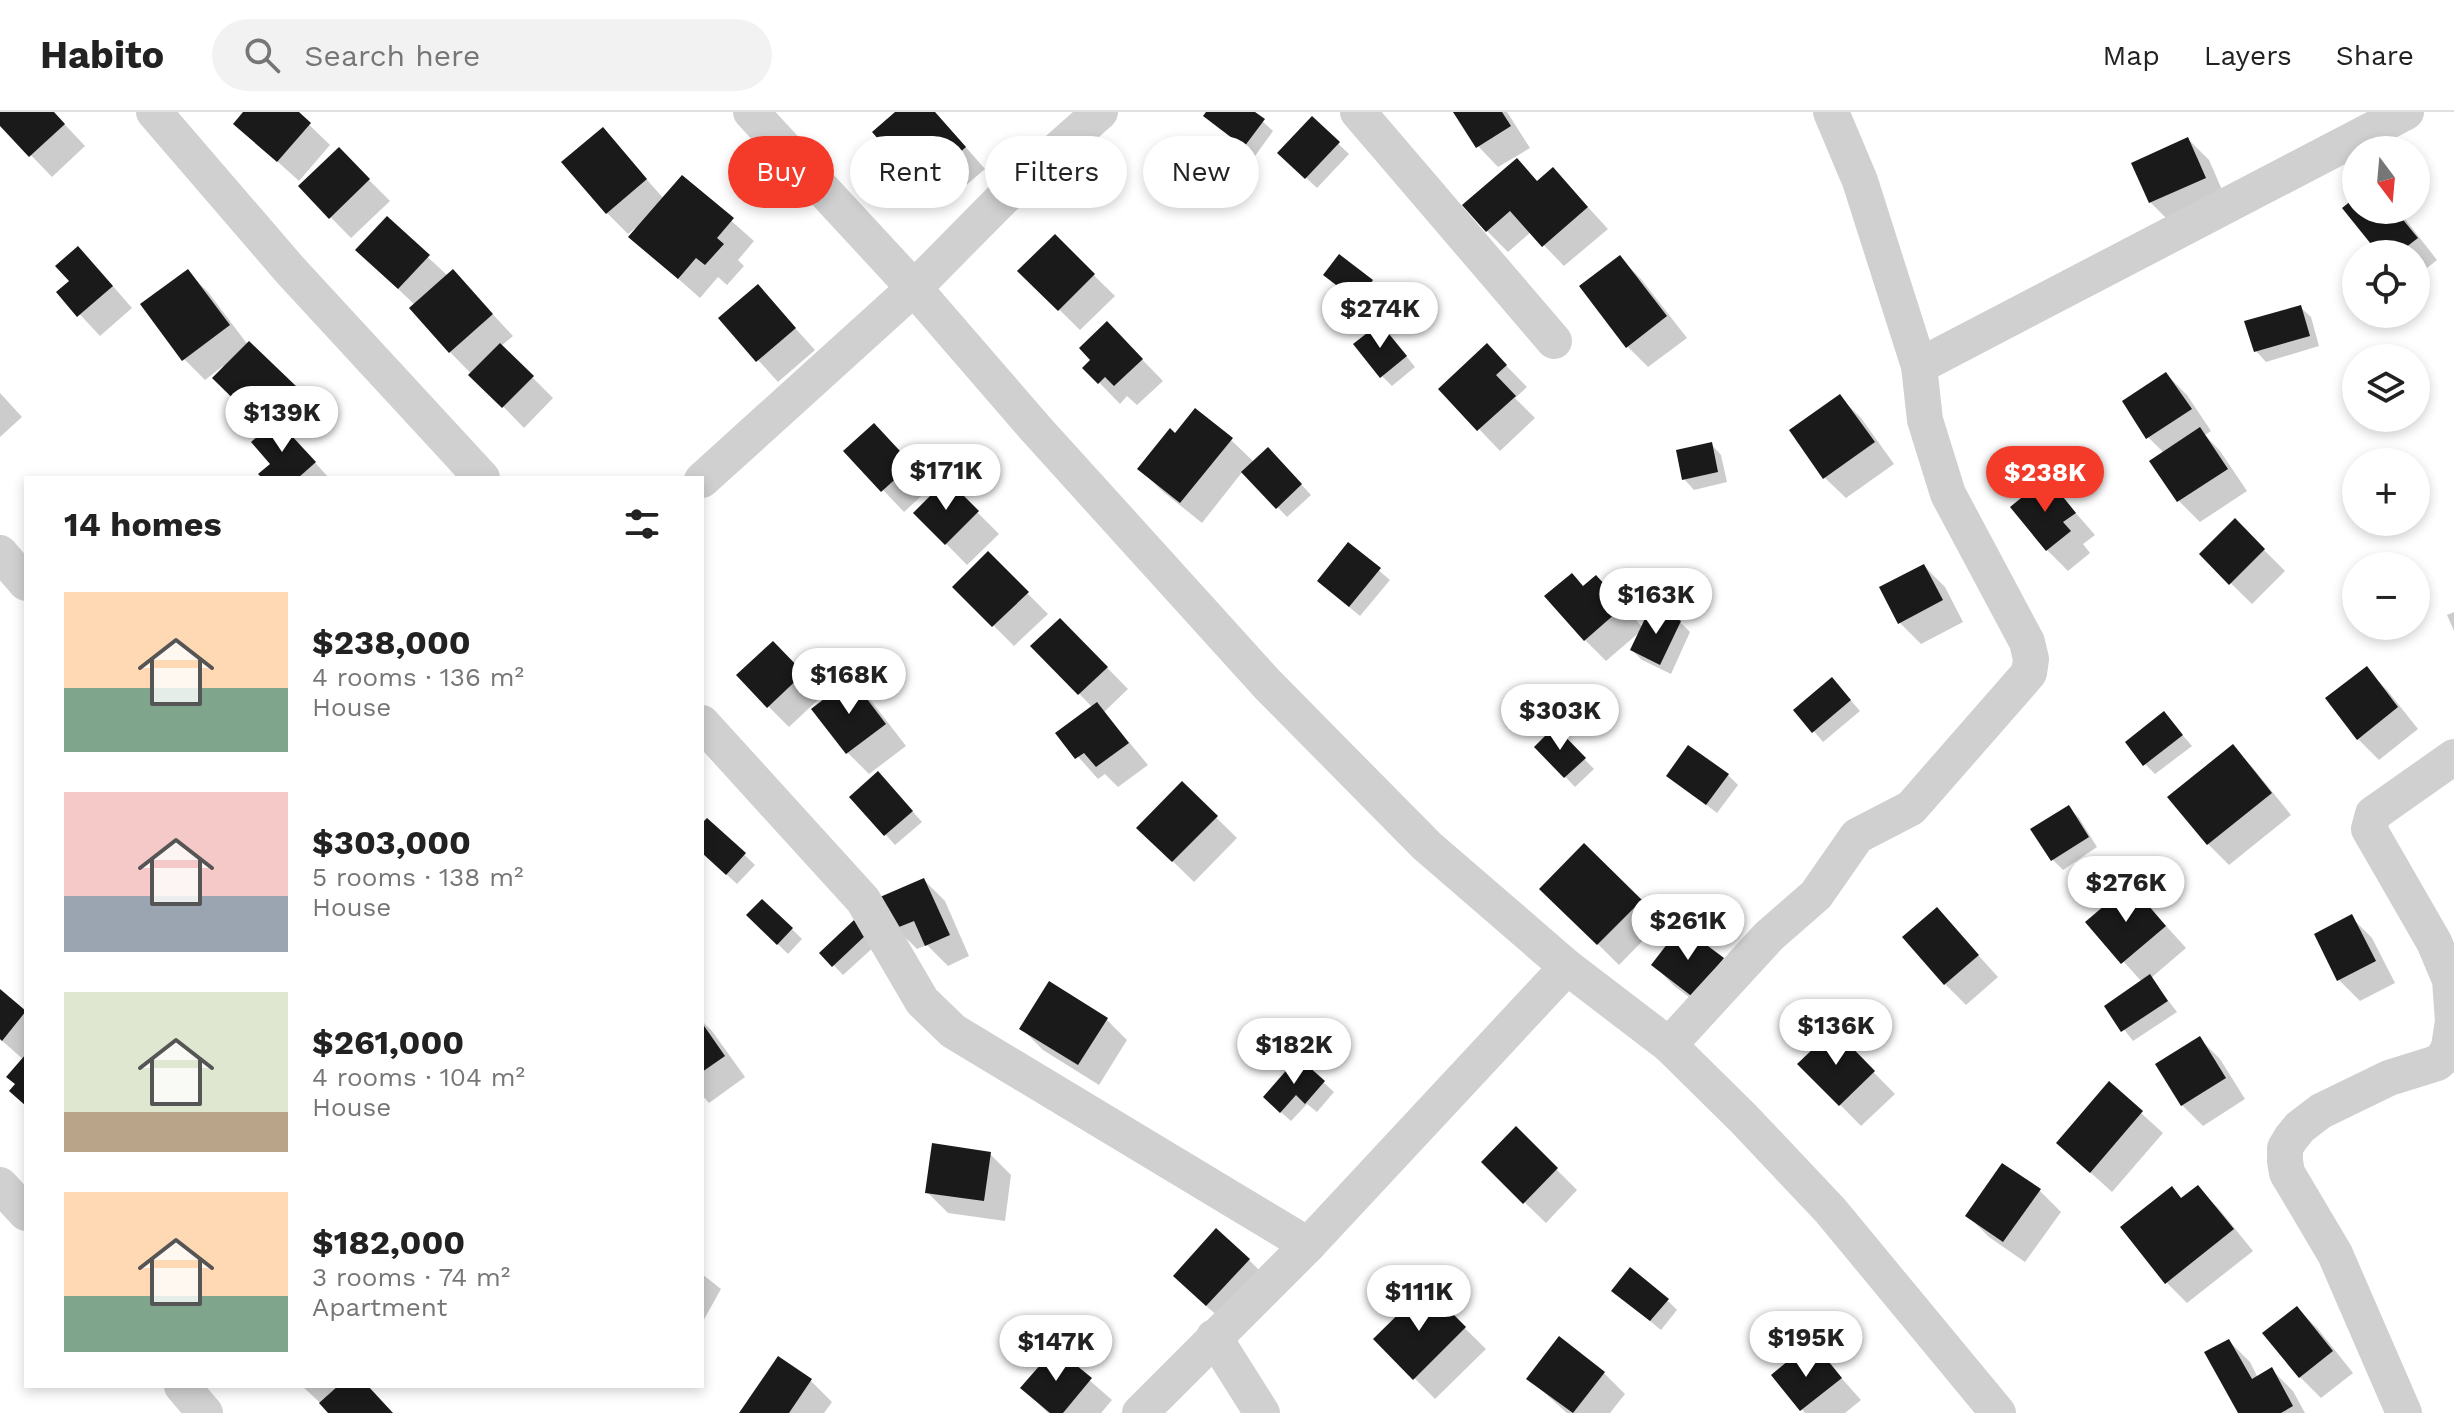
<!DOCTYPE html>
<html lang="en">
<head>
<meta charset="utf-8">
<style>
  :root { --surface:#fff; --page:#f2f2f2; --text:#222; --muted:#767676; --line:#e0e0e0; --accent:#f43b2a }
  body { margin:0; font-family:"Work Sans",sans-serif; background:var(--page); color:var(--text); height:100vh; display:flex; flex-direction:column; font-size:30px; white-space:nowrap }
  * { box-sizing:border-box; margin:0 }
  p { font-size:26px; color:var(--muted) }
  .icon { flex:none; width:44px; height:44px; fill:none; stroke:currentColor; stroke-width:2; stroke-linecap:round; stroke-linejoin:round }
  .map { position:relative; flex:1; overflow:hidden }
  .sheet { position:absolute; left:24px; top:364px; width:680px; height:912px; display:flex; flex-direction:column; background:var(--surface); border-radius:0px; box-shadow:0 4px 12px #0003 }
  .sheet>* { flex:none }
  .top-card { position:absolute; left:728px; top:24px; width:760px; height:72px; display:flex; gap:16px }
  .needle { width:52px; rotate:164deg }
  .fabs { position:absolute; left:2342px; top:24px; display:grid; gap:16px }
  .fabs a { display:grid; place-items:center; width:88px; height:88px; border-radius:50%; background:var(--surface); box-shadow:0 4px 12px #0003; font-size:40px }
  .price { position:absolute; translate:-50% -68px; padding:0 18px; border-radius:28px; background:#fff; color:#222; font-size:26px; line-height:52px; filter:drop-shadow(0 2px 4px #0008) }
  .price::after { content:''; position:absolute; left:50%; top:48px; width:24px; height:18px; margin-left:-12px; background:inherit; clip-path:polygon(0 0,100% 0,50% 100%) }
  .price.selected { background:var(--accent); color:#fff }
  ul { padding:0; list-style:none }
  li { display:flex; align-items:center; gap:24px; height:200px; padding:0 40px }
  li span { display:grid; place-items:center; flex:none; width:224px; height:160px; border-radius:0px; color:#555 }
  li>.icon { margin-inline-start:auto }
  span .icon { width:96px; height:96px; fill:#fffc; stroke-width:1 }
  li b { font-size:34px }
  h2 { display:flex; justify-content:space-between; align-items:center; height:96px; padding:0 40px; font-size:34px }
  .pill { padding:0 28px; border-radius:36px; background:var(--surface); box-shadow:0 4px 12px #0003; font-size:28px; line-height:72px }
  .pill.selected { background:var(--accent); color:#fff }
  header { display:flex; align-items:center; gap:48px; box-sizing:border-box; height:112px; padding:0 40px; background:var(--surface); border-bottom:2px solid var(--line) }
  header strong { font-size:38px }
  nav { display:flex; gap:44px; margin-inline-start:auto; font-size:28px }
  .search { width:560px; height:72px; background:var(--page); display:flex; align-items:center; gap:20px; box-sizing:border-box; padding:0 28px; border-radius:44px; color:var(--muted); font-size:30px }
  .map>svg:first-child { display:block }
  .shadow { fill:#0003 }
  .building { fill:#1a1a1a }
  .lines { fill:none; stroke-linecap:round; stroke-linejoin:round }
  .street { stroke:#d0d0d0; stroke-width:36 }
</style>
</head>
<body>
<header>
<strong>Habito</strong>
<div class="search"><svg class="icon" aria-label="search" viewBox="0 0 24 24"><circle cx="10" cy="10" r="6"/><path d="M15 15l6 6"/></svg>Search here</div>
<nav><a>Map</a><a>Layers</a><a>Share</a></nav>
</header>
<div class="map">
<svg width="2454" height="1301" viewBox="0 0 2454 1301">
  <rect width="100%" height="100%" fill="#fff"/>
  <g class="shadow">
    <path d="M0 0H53L85 34 52 65 0 11Z"/>
    <path d="M246 0H296L330 33 299 69 235 11Z"/>
    <path d="M898 0H935L985 57 942 94 921 73Z"/>
    <path d="M1209 0H1252L1273 19 1255 44 1216 14Z"/>
    <path d="M1455 0H1507L1530 36 1498 55 1478 34Z"/>
    <path d="M1312 7 1349 42 1317 76 1280 41Z"/>
    <path d="M603 18 664 87 683 66 754 129 738 148 744 154 727 173 718 165 700 186 631 125 640 112 628 122 607 101Z"/>
    <path d="M2188 27 2209 48 2226 87 2171 111 2150 90Z"/>
    <path d="M339 38 390 89 351 126 300 74Z"/>
    <path d="M1517 49 1538 70 1553 57 1608 117 1564 154 1531 120 1508 140 1487 119Z"/>
    <path d="M2356 87V98H2398L2437 148 2416 165V142H2381L2344 97Z"/>
    <path d="M387 107 448 164 453 160 513 224 501 234 553 286 524 316 450 240 415 193 379 159Z"/>
    <path d="M1055 125 1115 184 1080 218 1020 159Z"/>
    <path d="M1620 146 1641 167 1687 226 1648 255 1627 234Z"/>
    <path d="M98 157 132 196 100 224 59 180Z"/>
    <path d="M187 159 208 180 248 233 318 298 292 325 329 366H265L273 352 268 318 215 266 225 256 223 254 205 268 184 247Z"/>
    <path d="M1326 163 1372 169 1382 179 1368 198Z"/>
    <path d="M758 175 815 238 778 270 720 206Z"/>
    <path d="M2300 195 2311 205 2319 234 2266 250 2256 239Z"/>
    <path d="M1390 224 1415 255 1392 274 1382 264Z"/>
    <path d="M1128 233 1163 269 1137 293 1127 284 1120 292 1085 256Z"/>
    <path d="M1487 234 1527 275 1515 286 1535 306 1500 339 1441 277Z"/>
    <path d="M2166 262 2187 283 2211 319 2205 323 2220 339 2247 379 2200 410 2179 389 2152 350 2164 341 2148 325Z"/>
    <path d="M0 281 22 305 0 325Z"/>
    <path d="M1840 285 1861 306 1894 352 1846 386 1825 366Z"/>
    <path d="M1175 324 1231 328 1254 350 1278 347 1311 383 1287 405 1243 359 1202 411 1161 378 1140 357Z"/>
    <path d="M1711 332 1721 343 1727 370 1694 378 1684 367Z"/>
    <path d="M895 334 932 374 904 400 846 339Z"/>
    <path d="M2047 368 2095 423 2083 432 2090 441 2068 459 2047 438Z"/>
    <path d="M947 370 999 422 967 453 916 401Z"/>
    <path d="M2235 409 2285 459 2252 492 2201 442Z"/>
    <path d="M1349 433 1390 468 1360 504 1330 479Z"/>
    <path d="M988 442 1048 502 1014 534 955 475Z"/>
    <path d="M1924 454 1945 475 1963 510 1921 532 1900 511Z"/>
    <path d="M1584 476 1617 486 1643 516 1680 510 1690 520 1671 562 1642 548 1632 538 1642 518 1606 549 1585 528Z"/>
    <path d="M2454 500V519L2447 503Z"/>
    <path d="M1060 508 1128 577 1104 600 1148 653 1118 675 1105 662 1098 667 1058 622 1093 596 1033 534Z"/>
    <path d="M794 552 823 583 789 615 768 594Z"/>
    <path d="M2366 557 2387 578 2418 617 2379 648 2358 627 2328 587Z"/>
    <path d="M1832 567 1860 599 1823 630 1796 598Z"/>
    <path d="M851 569 872 590 906 634 869 662 848 641 814 598Z"/>
    <path d="M2164 602 2192 634 2155 662 2145 652Z"/>
    <path d="M1555 617 1594 657 1575 675 1537 635Z"/>
    <path d="M2233 635 2253 656 2291 703 2229 753 2208 732Z"/>
    <path d="M1728 663 1738 673 1717 701 1669 664Z"/>
    <path d="M888 672 922 710 895 733 852 685Z"/>
    <path d="M1182 672 1237 726 1194 770 1139 716Z"/>
    <path d="M2068 695 2079 706 2097 735 2063 758 2053 748Z"/>
    <path d="M708 708 755 753 737 772 702 740V714Z"/>
    <path d="M1584 734 1661 810 1619 853 1542 777Z"/>
    <path d="M924 768 945 789 969 844 948 854 927 833 917 837 896 816Z"/>
    <path d="M2130 774 2186 836 2151 866 2177 900 2133 929 2106 894 2142 870 2088 810Z"/>
    <path d="M1937 798 1998 865 1966 893 1945 872Z"/>
    <path d="M748 803 792 817 802 827 788 842Z"/>
    <path d="M2351 805 2372 826 2395 871 2360 889 2339 868Z"/>
    <path d="M854 811 876 833 843 863 822 841Z"/>
    <path d="M1723 848 1743 869 1716 905 1674 874 1654 853Z"/>
    <path d="M0 879 26 902V993L17 973 24 948 0 927Z"/>
    <path d="M1106 907 1127 928 1099 973 1043 938 1022 917Z"/>
    <path d="M702 909 712 919 745 965 709 991 702 983Z"/>
    <path d="M1833 919 1895 982 1861 1014 1800 952Z"/>
    <path d="M2199 926 2220 947 2245 987 2203 1014 2182 993Z"/>
    <path d="M1298 947 1334 980 1317 1000 1307 992 1291 1009 1275 995Z"/>
    <path d="M2109 972 2163 1021 2112 1080 2058 1031Z"/>
    <path d="M1516 1017 1577 1078 1546 1111 1483 1050Z"/>
    <path d="M990 1042 1011 1063 1005 1109 948 1101 927 1080Z"/>
    <path d="M2198 1076 2219 1097 2253 1139 2187 1191 2166 1170 2172 1077 2183 1088Z"/>
    <path d="M2040 1079 2061 1100 2025 1150 1989 1125 1968 1104Z"/>
    <path d="M1249 1148 1270 1169 1229 1214 1196 1185Z"/>
    <path d="M702 1162 721 1177 702 1211Z"/>
    <path d="M1426 1178 1486 1237 1435 1287 1376 1227Z"/>
    <path d="M1613 1179 1667 1188 1677 1198 1661 1218Z"/>
    <path d="M2297 1196 2318 1217 2353 1261 2321 1286 2300 1265Z"/>
    <path d="M2229 1229 2250 1250 2258 1266 2272 1258 2293 1279 2305 1301H2241Z"/>
    <path d="M1055 1238 1112 1288 1101 1301H1048L1023 1276Z"/>
    <path d="M1820 1242 1861 1288 1845 1301H1805L1773 1263 1804 1255Z"/>
    <path d="M1604 1261 1625 1282 1610 1301H1567L1529 1267Z"/>
    <path d="M811 1269 832 1290 824 1301H742Z"/>
    <path d="M302 1274H367L392 1301H331Z"/>
  </g>
  <g class="building">
    <path d="M0 0H54L65 12 29 45 0 14Z"/>
    <path d="M243 0H299L311 11 277 50 233 12Z"/>
    <path d="M895 0H935L966 35 920 75 872 20Z"/>
    <path d="M1206 0H1255L1265 7 1244 35 1203 4Z"/>
    <path d="M1453 0H1502L1511 14 1476 36Z"/>
    <path d="M1312 4 1340 30 1305 67 1277 41Z"/>
    <path d="M603 15 647 67 606 102 561 50Z"/>
    <path d="M2188 25 2206 66 2149 91 2131 51Z"/>
    <path d="M339 35 370 67 329 107 298 74Z"/>
    <path d="M1517 46 1537 69 1553 55 1588 95 1542 135 1510 99 1486 120 1462 93Z"/>
    <path d="M682 63 734 106 717 126 724 132 705 153 696 146 678 167 628 125Z"/>
    <path d="M2356 85V98H2395L2418 126 2397 142H2379L2342 96Z"/>
    <path d="M387 104 430 143 398 177 355 138Z"/>
    <path d="M1055 122 1095 162 1058 199 1017 159Z"/>
    <path d="M78 134 113 174 77 205 56 180 69 169 55 154Z"/>
    <path d="M1339 142 1373 168 1357 189 1323 163Z"/>
    <path d="M1620 143 1667 204 1626 236 1579 174Z"/>
    <path d="M188 157 230 213 182 249 140 192Z"/>
    <path d="M453 157 493 202 449 241 409 196Z"/>
    <path d="M758 172 796 216 756 250 718 206Z"/>
    <path d="M2301 193 2310 224 2254 240 2244 209Z"/>
    <path d="M1107 209 1143 247 1114 274 1105 265 1098 272 1082 256 1090 248 1079 236Z"/>
    <path d="M1380 211 1407 244 1380 266 1353 232Z"/>
    <path d="M249 229 298 276 261 314 212 266Z"/>
    <path d="M500 231 534 264 502 296 468 263Z"/>
    <path d="M1487 231 1507 253 1496 263 1516 284 1477 319 1438 277Z"/>
    <path d="M2166 260 2192 297 2146 327 2122 289Z"/>
    <path d="M1840 282 1875 330 1823 367 1789 318Z"/>
    <path d="M1195 296 1233 326 1180 391 1137 357 1170 316 1175 321Z"/>
    <path d="M277 308 316 350 298 366H262L258 362 270 352 251 330Z"/>
    <path d="M874 311 912 352 881 380 843 339Z"/>
    <path d="M2200 315 2228 357 2177 390 2149 349Z"/>
    <path d="M1712 330 1718 360 1682 368 1676 338Z"/>
    <path d="M1268 335 1302 372 1276 397 1241 360Z"/>
    <path d="M2047 365 2076 401 2063 410 2071 419 2046 439 2010 395Z"/>
    <path d="M947 367 979 399 945 433 913 401Z"/>
    <path d="M2235 406 2265 437 2229 473 2199 442Z"/>
    <path d="M1348 430 1381 456 1349 495 1317 469Z"/>
    <path d="M988 439 1029 480 992 515 952 475Z"/>
    <path d="M1924 452 1943 488 1898 512 1879 475Z"/>
    <path d="M1572 461 1583 474 1596 463 1624 494 1584 529 1544 484Z"/>
    <path d="M1651 494 1681 509 1660 553 1630 538Z"/>
    <path d="M1060 506 1108 555 1078 583 1030 534Z"/>
    <path d="M773 529 804 561 767 596 736 563Z"/>
    <path d="M2367 554 2398 595 2357 628 2325 586Z"/>
    <path d="M1832 565 1851 588 1812 621 1793 598Z"/>
    <path d="M851 566 886 612 846 642 811 597Z"/>
    <path d="M1097 590 1129 631 1096 655 1084 641 1075 647 1055 621Z"/>
    <path d="M2164 599 2183 623 2143 654 2125 630Z"/>
    <path d="M1555 614 1586 646 1564 666 1534 635Z"/>
    <path d="M2233 632 2272 681 2207 733 2167 685Z"/>
    <path d="M1688 633 1729 662 1706 693 1666 664Z"/>
    <path d="M878 659 913 699 884 724 849 685Z"/>
    <path d="M1182 669 1218 704 1172 750 1136 716Z"/>
    <path d="M2069 693 2089 725 2051 749 2030 717Z"/>
    <path d="M707 706 746 741 726 763 702 741V711Z"/>
    <path d="M1584 731 1642 788 1597 833 1539 777Z"/>
    <path d="M924 766 950 823 925 834 914 809 894 817 880 785Z"/>
    <path d="M2130 772 2166 814 2121 852 2085 810Z"/>
    <path d="M762 787 793 816 777 833 746 803Z"/>
    <path d="M1937 795 1979 843 1944 873 1902 825Z"/>
    <path d="M2352 802 2376 849 2337 869 2314 822Z"/>
    <path d="M854 808 867 822 832 855 819 841Z"/>
    <path d="M1681 814 1724 846 1694 886 1651 853Z"/>
    <path d="M2150 862 2168 889 2121 920 2104 894Z"/>
    <path d="M1049 869 1108 906 1078 953 1019 917Z"/>
    <path d="M0 877 26 899 2 929 0 927Z"/>
    <path d="M702 911 725 944 702 960Z"/>
    <path d="M1834 917 1875 959 1839 994 1797 952Z"/>
    <path d="M2200 924 2226 966 2181 994 2155 952Z"/>
    <path d="M26 942V994L9 979 15 972 6 965Z"/>
    <path d="M1298 945 1325 969 1305 992 1296 983 1280 1001 1263 985Z"/>
    <path d="M2109 969 2143 999 2090 1061 2056 1031Z"/>
    <path d="M1516 1014 1558 1056 1523 1092 1481 1050Z"/>
    <path d="M932 1031 991 1040 984 1089 925 1081Z"/>
    <path d="M2002 1051 2041 1077 2003 1130 1965 1104Z"/>
    <path d="M2198 1073 2234 1117 2165 1172 2120 1115 2172 1074 2181 1086Z"/>
    <path d="M1216 1116 1250 1147 1206 1194 1173 1164Z"/>
    <path d="M1630 1155 1669 1187 1650 1209 1611 1179Z"/>
    <path d="M1426 1175 1466 1215 1413 1268 1373 1227Z"/>
    <path d="M2297 1194 2333 1239 2299 1266 2262 1221Z"/>
    <path d="M1559 1224 1605 1260 1573 1301 1526 1267Z"/>
    <path d="M2229 1227 2252 1267 2272 1255 2293 1294 2281 1301H2238L2204 1240Z"/>
    <path d="M1055 1236 1092 1266 1063 1301H1050L1020 1276Z"/>
    <path d="M1820 1239 1842 1266 1800 1299 1771 1263 1795 1243 1803 1253Z"/>
    <path d="M778 1244 812 1267 789 1301H739Z"/>
    <path d="M338 1274H368L393 1301H328L319 1291Z"/>
  </g>
  <g class="lines">
    <g class="street">
      <path d="M154 0 290 158 482 366"/>
      <path d="M751 0 914 176 1036 317 1267 572 1427 734 1567 855 1669 933 1744 1007 1830 1098 1998 1301"/>
      <path d="M1358 0 1554 229"/>
      <path d="M1919 254 2406 0"/>
      <path d="M702 368 914 176 1002 87 1100 0"/>
      <path d="M0 441 26 471"/>
      <path d="M702 611 863 788 922 889 953 919 1308 1133"/>
      <path d="M1669 933 1769 824 1816 783 1857 724 1911 696 2029 561 2031 547 2027 530 1948 382 1925 308 1919 254 1860 69 1831 0"/>
      <path d="M0 1073 26 1101"/>
      <path d="M1214 1225 1262 1301"/>
      <path d="M182 1274 205 1301"/>
      <path d="M1140 1301 1308 1133 1567 855"/>
      <path d="M2404 1301 2335 1142 2287 1061 2285 1049V1036L2291 1026 2300 1015 2321 999 2389 966 2437 951 2444 945 2449 935 2453 909 2450 868 2434 830 2369 717 2373 702 2454 645"/>
    </g>
  </g>
</svg>
<div class="fabs">
<a><svg class="needle" viewBox="-14 -14 28 28"><path d="M0-13l5 13h-10z" fill="#e53935"/><path d="M0 13l5-13h-10z" fill="#767676"/></svg></a>
<a><svg class="icon" aria-label="locate" viewBox="0 0 24 24"><circle cx="12" cy="12" r="6"/><path d="M12 2v4M12 18v4M2 12h4M18 12h4"/></svg></a>
<a><svg class="icon" aria-label="layers" viewBox="0 0 24 24"><path d="M12 4l9 5-9 5-9-5zM3 14l9 5 9-5"/></svg></a>
<a>+</a>
<a>−</a>
</div>
<b class="price" style="left:1380px;top:238px">$274K</b>
<b class="price" style="left:282px;top:342px">$139K</b>
<b class="price" style="left:946px;top:400px">$171K</b>
<b class="price selected" style="left:2045px;top:402px">$238K</b>
<b class="price" style="left:1656px;top:524px">$163K</b>
<b class="price" style="left:849px;top:604px">$168K</b>
<b class="price" style="left:1560px;top:640px">$303K</b>
<b class="price" style="left:2126px;top:812px">$276K</b>
<b class="price" style="left:1688px;top:850px">$261K</b>
<b class="price" style="left:1836px;top:955px">$136K</b>
<b class="price" style="left:1294px;top:974px">$182K</b>
<b class="price" style="left:1419px;top:1221px">$111K</b>
<b class="price" style="left:1806px;top:1267px">$195K</b>
<b class="price" style="left:1056px;top:1271px">$147K</b>
<div class="top-card">
<a class="pill selected">Buy</a>
<a class="pill">Rent</a>
<a class="pill">Filters</a>
<a class="pill">New</a>
</div>
<section class="sheet">
<h2>14 homes<svg class="icon" aria-label="filters" viewBox="0 0 24 24"><path d="M4 7h16M4 17h16"/><circle cx="9" cy="7" r="2"/><circle cx="15" cy="17" r="2"/></svg></h2>
<ul>
<li><span style="background:linear-gradient(#ffd9b3 60%,#7fa58c 0)"><svg class="icon" aria-label="home" viewBox="0 0 24 24"><path d="M3 11l9-7 9 7M6 9v11h12V9"/></svg></span><div><b>$238,000</b><p>4 rooms · 136 m²</p><p>House</p></div></li>
<li><span style="background:linear-gradient(#f6c9c9 65%,#9aa5b1 0)"><svg class="icon" aria-label="home" viewBox="0 0 24 24"><path d="M3 11l9-7 9 7M6 9v11h12V9"/></svg></span><div><b>$303,000</b><p>5 rooms · 138 m²</p><p>House</p></div></li>
<li><span style="background:linear-gradient(#dfe7d0 75%,#b9a48a 0)"><svg class="icon" aria-label="home" viewBox="0 0 24 24"><path d="M3 11l9-7 9 7M6 9v11h12V9"/></svg></span><div><b>$261,000</b><p>4 rooms · 104 m²</p><p>House</p></div></li>
<li><span style="background:linear-gradient(#ffd9b3 65%,#7fa58c 0)"><svg class="icon" aria-label="home" viewBox="0 0 24 24"><path d="M3 11l9-7 9 7M6 9v11h12V9"/></svg></span><div><b>$182,000</b><p>3 rooms · 74 m²</p><p>Apartment</p></div></li>
</ul>
</section>
</div>
</body>
</html>
